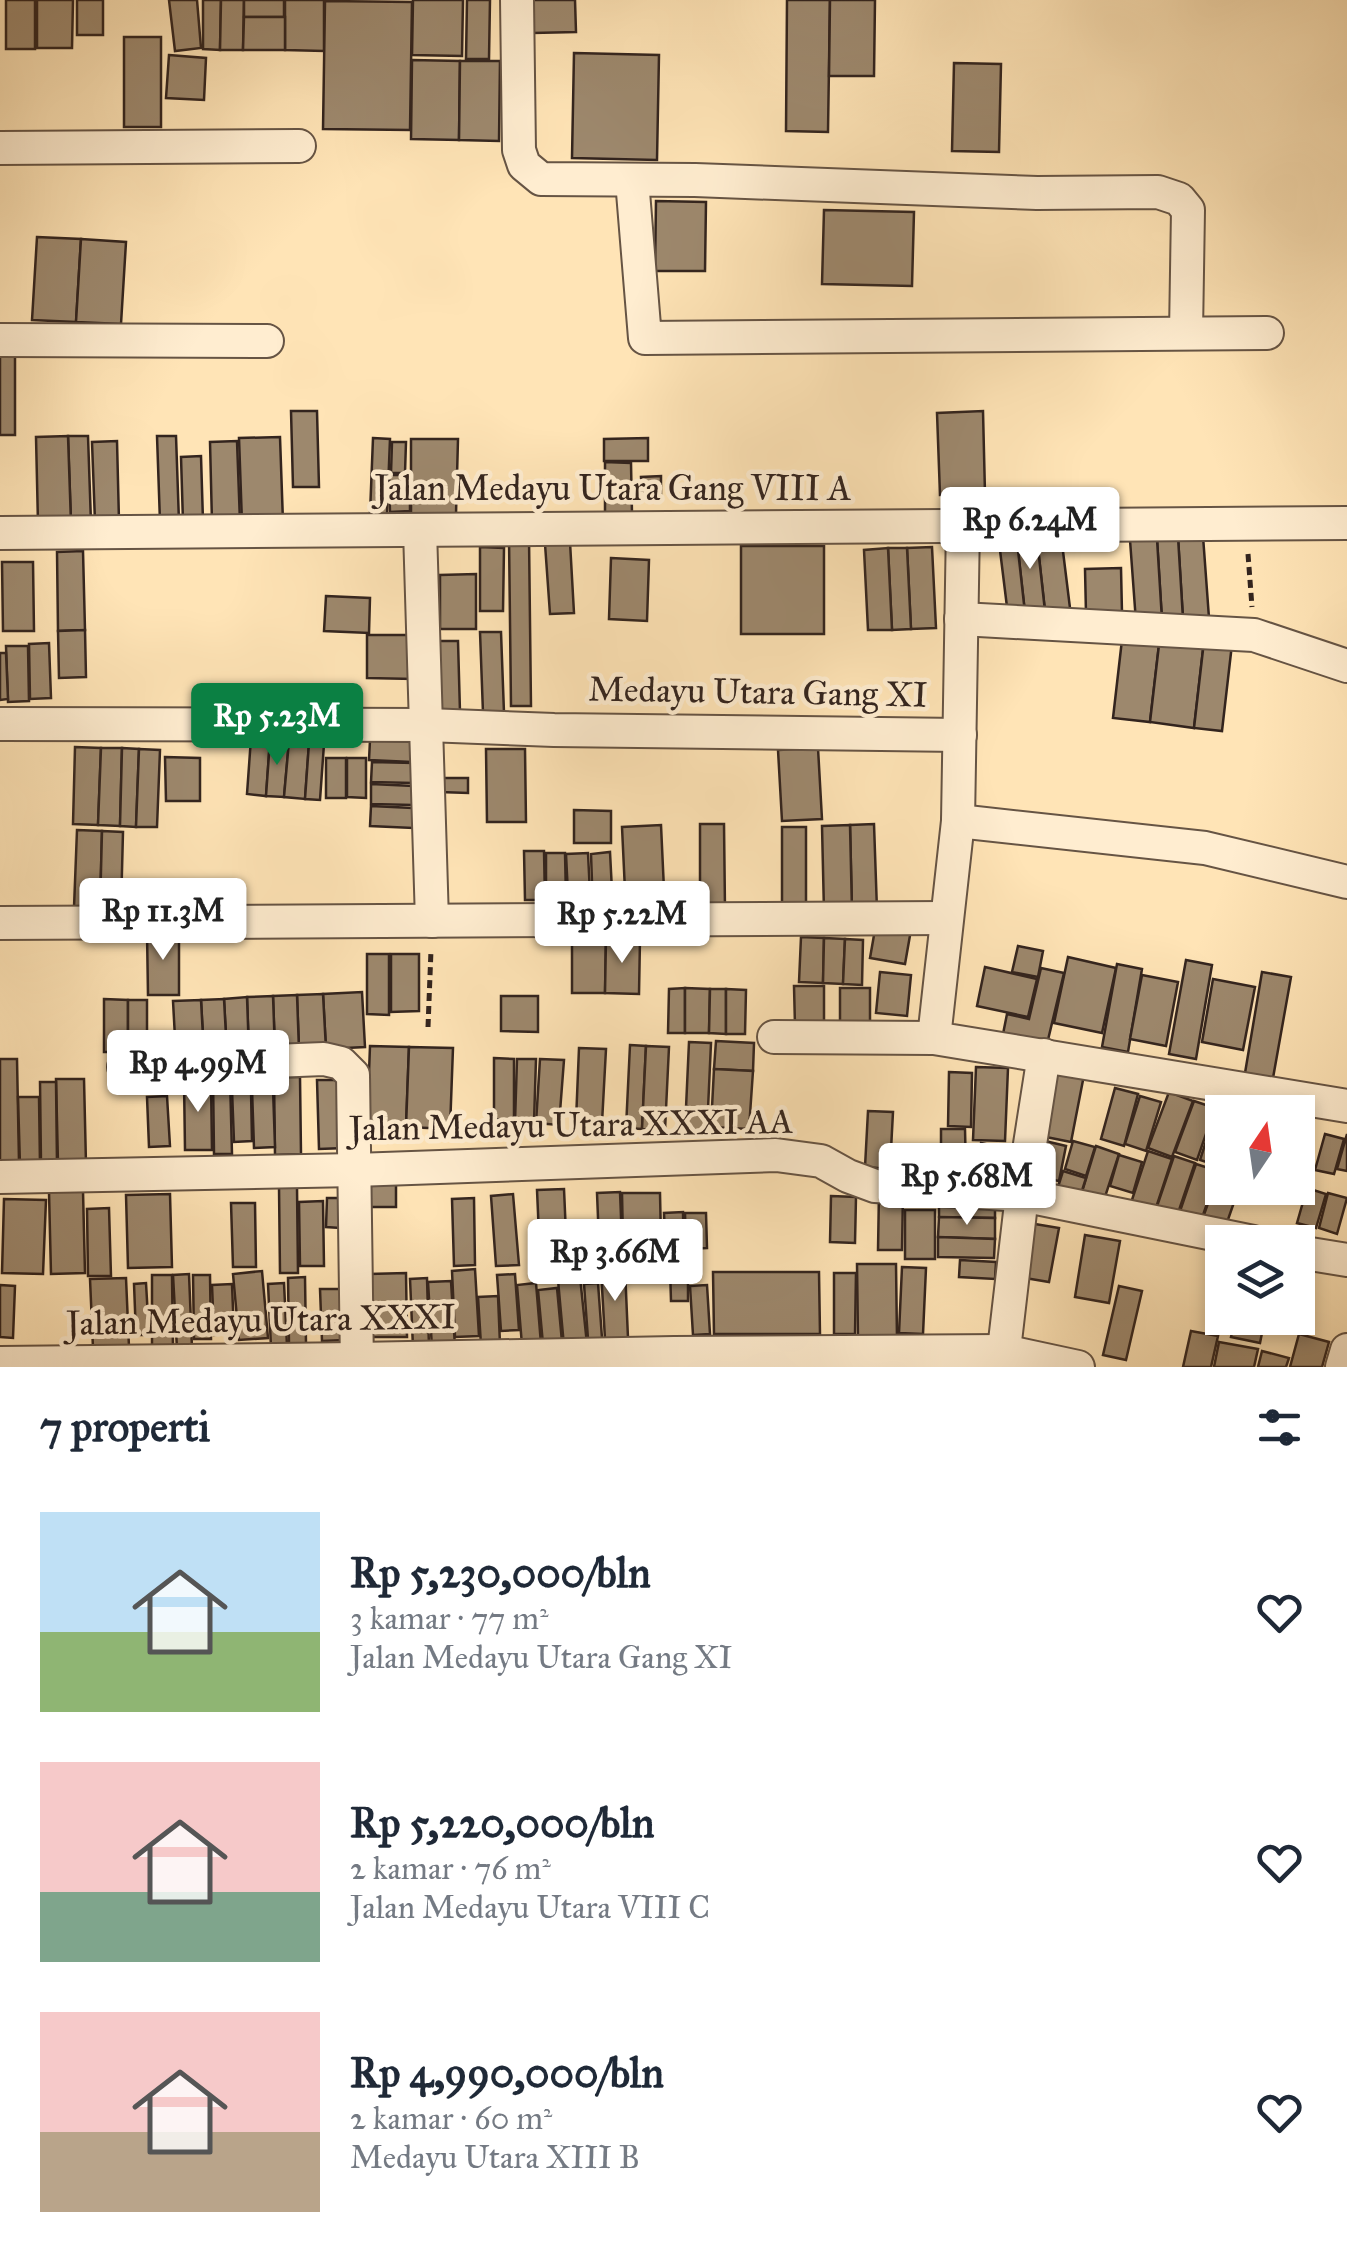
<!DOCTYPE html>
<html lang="id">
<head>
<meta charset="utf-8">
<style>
  :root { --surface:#fff; --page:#f2f2f3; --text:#1f2937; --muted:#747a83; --accent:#0b8043 }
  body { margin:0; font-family:"IM FELL Great Primer",serif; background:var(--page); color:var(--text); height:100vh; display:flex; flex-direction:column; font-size:38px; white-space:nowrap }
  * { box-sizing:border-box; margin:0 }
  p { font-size:32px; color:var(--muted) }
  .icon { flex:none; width:55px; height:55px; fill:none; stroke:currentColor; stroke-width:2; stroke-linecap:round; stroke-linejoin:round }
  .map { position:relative; height:1367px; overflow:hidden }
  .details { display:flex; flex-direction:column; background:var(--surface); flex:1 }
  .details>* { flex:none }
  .needle { width:65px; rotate:13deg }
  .controls { position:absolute; left:1205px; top:1095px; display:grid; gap:20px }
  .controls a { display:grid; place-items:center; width:110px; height:110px; border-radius:0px; background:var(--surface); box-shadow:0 5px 15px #0003; font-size:50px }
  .price { position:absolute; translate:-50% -85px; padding:0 22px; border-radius:10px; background:#fff; color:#222; font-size:32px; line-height:65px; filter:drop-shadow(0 2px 5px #0008) }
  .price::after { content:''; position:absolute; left:50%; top:60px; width:30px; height:22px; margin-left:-15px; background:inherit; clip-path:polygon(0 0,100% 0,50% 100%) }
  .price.selected { background:var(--accent); color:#fff }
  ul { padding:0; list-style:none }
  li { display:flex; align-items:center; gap:30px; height:250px; padding:0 40px }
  li span { display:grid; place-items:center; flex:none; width:280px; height:200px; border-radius:0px; color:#555 }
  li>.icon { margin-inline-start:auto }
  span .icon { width:120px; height:120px; fill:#fffc; stroke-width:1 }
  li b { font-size:42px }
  h2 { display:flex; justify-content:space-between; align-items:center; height:120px; padding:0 40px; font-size:42px }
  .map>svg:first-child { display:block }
  .building { fill:#9d886d; stroke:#33241e; stroke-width:2.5 }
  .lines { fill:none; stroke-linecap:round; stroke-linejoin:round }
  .minor-casing { stroke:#665444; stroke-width:36 }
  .path { stroke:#33241e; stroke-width:5; stroke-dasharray:8 5; stroke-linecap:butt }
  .minor { stroke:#ffedd0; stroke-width:32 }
  .labels { text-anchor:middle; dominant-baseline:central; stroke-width:9; stroke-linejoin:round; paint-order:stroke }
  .street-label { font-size:35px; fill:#33241e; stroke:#ffedd0 }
</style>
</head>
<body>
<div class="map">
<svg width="1347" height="1367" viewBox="0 0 1347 1367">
  <rect width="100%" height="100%" fill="#ffe4b6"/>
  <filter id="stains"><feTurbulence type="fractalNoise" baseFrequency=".002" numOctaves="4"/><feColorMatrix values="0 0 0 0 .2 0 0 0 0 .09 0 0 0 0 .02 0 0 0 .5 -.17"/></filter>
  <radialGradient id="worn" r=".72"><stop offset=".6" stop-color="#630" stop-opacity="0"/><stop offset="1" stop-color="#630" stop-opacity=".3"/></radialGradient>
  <g class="building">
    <rect x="6" y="0" width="29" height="49"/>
    <path d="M37 0H73L72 48H37Z"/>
    <rect x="77" y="0" width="26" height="35"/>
    <path d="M169 0H197L201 48 175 51Z"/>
    <path d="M203 0H221L220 50 203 49Z"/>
    <path d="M221 0H244L243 50H220Z"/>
    <rect x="244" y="0" width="40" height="17"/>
    <path d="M285 0H324V51L285 50Z"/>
    <path d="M413 0H463L462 56 412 55Z"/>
    <path d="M467 0H490L489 59H466Z"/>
    <path d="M532 0H575L576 32 533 33Z"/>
    <path d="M787 0H830L828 132 786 131Z"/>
    <path d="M830 0H875L874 76H829Z"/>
    <path d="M325 1 412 2 410 130 323 129Z"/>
    <path d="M244 17H285V50H243Z"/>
    <rect x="124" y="37" width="37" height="90"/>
    <path d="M574 53 659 55 657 160 572 158Z"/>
    <path d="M169 55 206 58 204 100 166 98Z"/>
    <path d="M412 60 460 61 459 140 411 139Z"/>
    <path d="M460 61H500L499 141 459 140Z"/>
    <path d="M954 63 1001 64 999 152 952 151Z"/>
    <path d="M656 201 706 202 705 271H655Z"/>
    <path d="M824 210 914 212 912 286 822 284Z"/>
    <path d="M37 237 81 239 76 322 32 320Z"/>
    <path d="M81 239 126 242 121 324 76 322Z"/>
    <rect x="0" y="355" width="15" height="80"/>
    <path d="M291 411H317L319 487H293Z"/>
    <path d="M983 411 985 494 940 495 937 413Z"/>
    <path d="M68 436H88L91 523H71Z"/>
    <path d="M68 436 71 523 38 524 36 437Z"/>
    <path d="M157 436H176L179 522H160Z"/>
    <path d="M280 437 283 522 242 523 239 438Z"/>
    <path d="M373 438 390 439 387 515 370 514Z"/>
    <path d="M648 438V461H604V439Z"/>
    <path d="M411 439H458L456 514 411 513Z"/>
    <path d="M117 441 119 521 95 522 92 442Z"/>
    <path d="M237 441 240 522 212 523 210 442Z"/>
    <path d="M392 442H406L405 473H391Z"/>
    <path d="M201 456 203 521 183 522 181 457Z"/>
    <path d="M605 462 631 463 632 514H605Z"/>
    <path d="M389 475H410V511L390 512Z"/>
    <path d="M661 476V499L642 500 641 477Z"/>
    <path d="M1060 527 1070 608 1045 611 1036 530Z"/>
    <path d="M1036 530 1045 611 1025 613 1016 532Z"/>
    <path d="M1016 532 1025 613 1008 615 998 534Z"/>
    <path d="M1203 536 1209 618 1183 619 1178 537Z"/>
    <path d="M509 537H529L531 706H511Z"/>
    <path d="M1178 537 1183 619 1162 620 1157 539Z"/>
    <path d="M1157 539 1162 620 1136 622 1130 540Z"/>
    <path d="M570 542 574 613 550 614 545 544Z"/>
    <rect x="741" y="546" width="83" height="88"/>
    <path d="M480 547 504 548 503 611H480Z"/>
    <path d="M932 547 936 628 911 629 907 548Z"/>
    <path d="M888 548H907L911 629 892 630Z"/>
    <path d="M888 548 892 630H868L864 550Z"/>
    <path d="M83 551 85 630 58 631 57 552Z"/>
    <path d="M611 558 649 560 647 621 609 619Z"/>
    <path d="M2 562H33L34 631H3Z"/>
    <path d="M1121 568 1122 613 1086 614 1085 569Z"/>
    <path d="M476 574V629H440V575Z"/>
    <path d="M326 596 370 598 369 633 324 631Z"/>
    <path d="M85 630 86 677 59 678 58 631Z"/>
    <path d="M1123 631 1160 636 1150 722 1113 718Z"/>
    <path d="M480 632H501L504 713H483Z"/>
    <path d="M367 635H414V679L367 678Z"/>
    <path d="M1160 636 1204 641 1194 728 1150 722Z"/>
    <path d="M437 641H458L460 712H438Z"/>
    <path d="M1204 641 1232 644 1222 731 1194 728Z"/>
    <path d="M49 643 51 698 30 699 29 644Z"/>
    <path d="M6 646H28L29 701 8 702Z"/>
    <path d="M0 653H6L8 699 0 700Z"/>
    <path d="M251 738 270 740 266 796 247 794Z"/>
    <path d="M270 740 289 741 284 797 266 796Z"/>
    <path d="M370 740 413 742 412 762 369 760Z"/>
    <path d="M289 741 309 743 305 799 284 797Z"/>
    <path d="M309 743 324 744 320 800 305 799Z"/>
    <path d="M75 747 101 748 98 825 73 824Z"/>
    <path d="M101 748H122L120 826 98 825Z"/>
    <path d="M122 748 139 749 136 827 120 826Z"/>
    <path d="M818 748 822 819 782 821 778 750Z"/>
    <path d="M139 749 160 750 157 827H136Z"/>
    <path d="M486 749H525L526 822H487Z"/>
    <path d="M165 757 200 758V801H166Z"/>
    <rect x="326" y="758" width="20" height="40"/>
    <path d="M347 758H366V798L347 797Z"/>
    <path d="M372 762 414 763 413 783 371 782Z"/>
    <path d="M440 778H468V793L440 792Z"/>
    <path d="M371 784 414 786 413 805 371 804Z"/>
    <path d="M371 806 413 808V828L370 826Z"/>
    <path d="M574 810 611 811V843H574Z"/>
    <path d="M700 824H724L725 909H700Z"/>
    <path d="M874 824 877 910 852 911 850 825Z"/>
    <path d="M661 825 665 911 626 912 622 827Z"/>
    <path d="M850 825 852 911 824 912 822 826Z"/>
    <rect x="782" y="827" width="24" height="77"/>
    <path d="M77 830 102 831 100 909 74 908Z"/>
    <path d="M102 831 123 832 121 909H100Z"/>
    <path d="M524 851H544L545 900H525Z"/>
    <path d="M610 852 613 910 593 911 591 854Z"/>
    <path d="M546 853H565L566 898H546Z"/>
    <path d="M588 853 591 914 569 915 566 854Z"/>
    <path d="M877 918 912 924 905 964 870 958Z"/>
    <path d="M147 932H179V995H148Z"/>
    <path d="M801 937 824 938 823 983 799 982Z"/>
    <path d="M572 938H606L605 993H572Z"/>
    <path d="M606 938 640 939 639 994 605 993Z"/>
    <path d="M824 938 845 939 843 984 823 983Z"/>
    <path d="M845 939 863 940 862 985 843 984Z"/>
    <path d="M1018 946 1043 951 1038 977 1012 972Z"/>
    <path d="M367 954H389V1015L367 1014Z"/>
    <path d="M391 954H419V1011L391 1012Z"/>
    <path d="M1068 957 1116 968 1102 1033 1054 1023Z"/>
    <path d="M1186 960 1212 965 1196 1059 1169 1054Z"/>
    <path d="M1117 964 1142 969 1128 1052 1102 1047Z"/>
    <path d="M985 967 1037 979 1028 1017 977 1006Z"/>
    <path d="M1041 968 1064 973 1047 1044 1003 1034 1007 1014 1029 1019Z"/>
    <path d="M880 972 911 975 907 1016 876 1013Z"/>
    <path d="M1262 972 1291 977 1273 1078 1245 1073Z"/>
    <path d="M1142 975 1178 982 1166 1046 1130 1039Z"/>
    <path d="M1213 979 1255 987 1243 1050 1202 1042Z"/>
    <path d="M794 986H824V1026H795Z"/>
    <path d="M685 988V1033H668L669 989Z"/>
    <path d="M685 988 710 989 709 1033H685Z"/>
    <rect x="840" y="988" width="30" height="36"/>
    <path d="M710 989H726V1034L709 1033Z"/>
    <path d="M726 989 746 990 745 1034H726Z"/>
    <path d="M362 992 365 1047 326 1049 323 994Z"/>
    <path d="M323 994 326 1049 299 1050 297 995Z"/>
    <path d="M297 995 299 1050 275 1051 273 996Z"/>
    <path d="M273 996 275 1051 249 1053 247 997Z"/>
    <path d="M501 996H538V1032L501 1031Z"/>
    <path d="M247 997 249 1053 227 1054 224 999Z"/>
    <path d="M104 999 128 1000V1052H104Z"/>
    <path d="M224 999 227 1054 204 1055 201 1000Z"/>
    <rect x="128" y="1000" width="19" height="52"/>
    <path d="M201 1000 204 1055 176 1056 173 1001Z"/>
    <path d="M716 1041 754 1043 753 1071 714 1069Z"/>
    <path d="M689 1042 711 1043 707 1131 685 1130Z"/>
    <path d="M630 1045 646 1046 642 1129 626 1128Z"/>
    <path d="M370 1046 409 1047 406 1127 367 1126Z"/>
    <path d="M646 1046 669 1047 665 1130 642 1129Z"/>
    <path d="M409 1047 453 1048 450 1129 406 1127Z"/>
    <path d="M579 1048 606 1049 602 1123 576 1121Z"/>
    <path d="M494 1058 514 1059V1120L494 1119Z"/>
    <path d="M0 1059H17L19 1162 0 1163Z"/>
    <path d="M517 1059H536L534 1122H515Z"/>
    <path d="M540 1059 564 1060 559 1125 536 1123Z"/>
    <path d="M976 1067 1008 1068 1005 1141 973 1140Z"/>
    <path d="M714 1069 753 1071 749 1129 711 1127Z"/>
    <path d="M1054 1069 1084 1075 1071 1142 1041 1136Z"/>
    <path d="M949 1072 972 1073 971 1127 948 1126Z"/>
    <path d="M213 1077H230L232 1154H214Z"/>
    <path d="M274 1077H300L301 1154 275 1155Z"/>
    <path d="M56 1079H84L86 1164H58Z"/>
    <path d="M211 1079 212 1150H185L184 1080Z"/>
    <path d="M317 1080H343L345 1148 319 1149Z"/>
    <path d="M40 1082H56L57 1164H41Z"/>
    <path d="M273 1088 275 1147 254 1148 252 1089Z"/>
    <path d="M1115 1088 1138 1094 1124 1146 1101 1139Z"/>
    <path d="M232 1090H251L252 1141 234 1142Z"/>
    <path d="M1169 1092 1193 1101 1172 1157 1148 1148Z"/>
    <path d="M167 1096 170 1146 149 1147 147 1097Z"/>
    <path d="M1140 1096 1161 1102 1146 1151 1125 1144Z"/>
    <path d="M18 1097H39L40 1165 20 1166Z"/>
    <path d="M1194 1101 1215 1108 1197 1160 1175 1152Z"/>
    <path d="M1217 1107 1234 1112H1222V1167L1200 1160Z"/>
    <path d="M868 1111 893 1112 890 1169 865 1167Z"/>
    <path d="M941 1129H965L966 1173 941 1174Z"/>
    <path d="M1325 1134 1344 1139 1334 1174 1315 1170Z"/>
    <path d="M1347 1134V1171L1337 1169Z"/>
    <path d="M1041 1140 1066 1146 1059 1181 1034 1176Z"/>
    <path d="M1073 1141 1095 1147 1086 1176 1065 1169Z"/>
    <path d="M981 1143 1017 1151 1008 1191 971 1182Z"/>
    <path d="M1096 1146 1119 1154 1104 1200 1082 1192Z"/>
    <path d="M1148 1151 1172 1159 1152 1220 1128 1212Z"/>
    <path d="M1119 1155 1142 1162 1133 1193 1110 1186Z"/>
    <path d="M1174 1156 1195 1163 1175 1222 1154 1215Z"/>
    <path d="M1196 1164 1218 1171 1199 1227 1177 1220Z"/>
    <path d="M1063 1171 1086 1178 1080 1197 1057 1190Z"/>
    <path d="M1218 1175 1222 1176V1188H1239L1223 1234 1200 1226Z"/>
    <path d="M367 1182H396V1207H368Z"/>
    <path d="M279 1187H297L298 1273H280Z"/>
    <path d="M1307 1188 1326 1194 1316 1228 1297 1223Z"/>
    <path d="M564 1189 567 1257 540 1258 537 1190Z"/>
    <path d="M83 1191 85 1273 51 1274 49 1192Z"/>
    <path d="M620 1192 623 1266 600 1267 597 1193Z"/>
    <path d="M879 1192 903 1193 902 1250H878Z"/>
    <path d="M622 1193H660L661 1240 623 1241Z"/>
    <path d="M939 1193 995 1194V1218L939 1217Z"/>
    <path d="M1328 1193 1347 1198 1337 1234 1319 1228Z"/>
    <path d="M170 1194 172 1267 128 1268 126 1195Z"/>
    <path d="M513 1194 519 1265 496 1266 491 1196Z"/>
    <path d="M831 1196 856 1197 855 1243 830 1242Z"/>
    <path d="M327 1198H341L340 1228 326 1227Z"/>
    <path d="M474 1198 475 1265 454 1266 452 1199Z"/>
    <path d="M4 1199 46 1200 43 1274 2 1273Z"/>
    <path d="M323 1201 324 1266H300L299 1202Z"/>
    <path d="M231 1203H255L256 1267H233Z"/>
    <path d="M109 1208 111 1276H88L87 1209Z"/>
    <rect x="905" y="1210" width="30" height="49"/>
    <path d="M683 1212 684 1258 666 1259 664 1213Z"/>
    <path d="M685 1213H706L707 1248 686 1249Z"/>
    <path d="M939 1217 995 1218V1239L938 1237Z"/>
    <path d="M1029 1223 1059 1228 1049 1282 1019 1277Z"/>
    <path d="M1085 1235 1120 1241 1109 1303 1075 1297Z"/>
    <path d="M938 1237 995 1239 994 1258 938 1257Z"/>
    <path d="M960 1260 996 1262 995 1279 959 1277Z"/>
    <path d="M857 1264H896L897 1339H858Z"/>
    <path d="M579 1267 587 1344 564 1346 557 1269Z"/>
    <path d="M688 1267V1301H671L670 1268Z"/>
    <path d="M902 1267 926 1268 923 1334 899 1333Z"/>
    <path d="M475 1269 479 1336 455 1337 452 1271Z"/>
    <path d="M625 1269 628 1338 605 1339 601 1270Z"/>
    <path d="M262 1271 268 1338 239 1340 233 1274Z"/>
    <path d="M713 1272H819L820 1334H714Z"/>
    <path d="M406 1273 407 1337H370L369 1274Z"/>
    <path d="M834 1273H856L855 1334H834Z"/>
    <path d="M189 1274 192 1348 177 1349 173 1275Z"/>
    <path d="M515 1274 519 1330 501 1331 497 1275Z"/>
    <path d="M152 1275H172L173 1349H152Z"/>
    <path d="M193 1275H210L211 1339H194Z"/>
    <path d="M305 1277 306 1344 289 1345 288 1278Z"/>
    <path d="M126 1278 129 1347 93 1348 90 1279Z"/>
    <path d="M427 1278 429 1347H413L410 1279Z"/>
    <path d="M451 1281 455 1347 432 1348 428 1282Z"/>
    <path d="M146 1283 149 1335H136L134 1284Z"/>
    <path d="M284 1283 287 1346 271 1347 268 1284Z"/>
    <path d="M536 1283 541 1344 522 1345 517 1285Z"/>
    <path d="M598 1283 602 1338 588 1339 584 1284Z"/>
    <path d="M232 1284 234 1334 214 1335 212 1285Z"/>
    <path d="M0 1285 15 1286 13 1338 0 1337Z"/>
    <path d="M707 1285 710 1334 693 1335 690 1286Z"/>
    <path d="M1119 1286 1142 1291 1126 1360 1103 1355Z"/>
    <path d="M557 1288 562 1342 543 1344 538 1290Z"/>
    <path d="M320 1289H343L345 1340 322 1341Z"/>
    <path d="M498 1296 500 1344 481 1345 478 1297Z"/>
    <path d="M1235 1318H1265L1260 1343 1231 1337Z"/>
    <path d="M1191 1331 1218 1336 1211 1367H1183Z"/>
    <path d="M1299 1334 1329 1342 1322 1367H1290Z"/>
    <path d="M1219 1342 1258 1349 1254 1367H1214Z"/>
    <path d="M1262 1351 1289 1358 1286 1367H1258Z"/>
  </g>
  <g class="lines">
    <defs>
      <g id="minor">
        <path d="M517 0 519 150 524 165 541 179 695 180 1037 193 1158 192 1179 199 1188 210 1186 333"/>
        <path d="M0 148 299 146"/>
        <path d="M632 180 645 338 1267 333"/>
        <path d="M0 340 267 341"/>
        <path d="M963 525 958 821 934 1038 1347 1106"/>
        <path d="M420 530 432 921"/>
        <path d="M0 533 1347 523"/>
        <path d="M961 619 1254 635 1347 666"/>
        <path d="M0 724 427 725 554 730 960 735"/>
        <path d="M958 821 1205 848 1347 882"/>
        <path d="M0 923 946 918"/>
        <path d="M774 1037 934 1038"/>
        <path d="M124 1067 324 1059 341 1063 353 1075 357 1367"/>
        <path d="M0 1177 355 1170 776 1155 821 1161 848 1176 875 1186 1022 1195 1253 1242"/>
        <path d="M1298 1252 1347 1260"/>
        <path d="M0 1363 357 1359 674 1353 1004 1351 1078 1367"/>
        <path d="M1002 1367 1022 1195 1044 1055"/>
        <path d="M1342 1367 1347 1350"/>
      </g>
    </defs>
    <use href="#minor" class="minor-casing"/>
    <g class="path">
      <path d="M1248 554 1252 607"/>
      <path d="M428 1027 431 950"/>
    </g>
    <use href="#minor" class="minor"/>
  </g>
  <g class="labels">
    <g class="street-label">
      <text x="613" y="488">Jalan Medayu Utara Gang VIII A</text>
      <text transform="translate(758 692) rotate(1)">Medayu Utara Gang XI</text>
      <text transform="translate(571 1125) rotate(-1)">Jalan Medayu Utara XXXI AA</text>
      <text transform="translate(261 1320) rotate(-1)">Jalan Medayu Utara XXXI</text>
    </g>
  </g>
  <rect width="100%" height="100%" filter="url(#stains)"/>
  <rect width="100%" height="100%" fill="url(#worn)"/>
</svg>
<div class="controls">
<a><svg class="needle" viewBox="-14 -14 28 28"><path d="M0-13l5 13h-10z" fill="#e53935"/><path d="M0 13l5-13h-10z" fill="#747a83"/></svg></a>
<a><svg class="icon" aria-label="layers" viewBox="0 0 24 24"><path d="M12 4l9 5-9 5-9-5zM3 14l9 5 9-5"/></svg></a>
</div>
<b class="price" style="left:1030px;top:572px">Rp 6.24M</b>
<b class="price selected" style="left:277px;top:768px">Rp 5.23M</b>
<b class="price" style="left:163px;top:963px">Rp 11.3M</b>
<b class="price" style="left:622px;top:966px">Rp 5.22M</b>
<b class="price" style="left:198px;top:1115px">Rp 4.99M</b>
<b class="price" style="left:967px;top:1228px">Rp 5.68M</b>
<b class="price" style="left:615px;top:1304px">Rp 3.66M</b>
</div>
<section class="details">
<h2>7 properti<svg class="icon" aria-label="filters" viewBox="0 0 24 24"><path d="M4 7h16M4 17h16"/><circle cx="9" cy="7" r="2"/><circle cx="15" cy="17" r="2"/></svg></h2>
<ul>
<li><span style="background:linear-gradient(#bfe0f5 60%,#8fb573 0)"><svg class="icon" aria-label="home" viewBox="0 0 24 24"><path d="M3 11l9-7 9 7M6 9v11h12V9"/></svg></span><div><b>Rp 5,230,000/bln</b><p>3 kamar · 77 m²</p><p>Jalan Medayu Utara Gang XI</p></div><svg class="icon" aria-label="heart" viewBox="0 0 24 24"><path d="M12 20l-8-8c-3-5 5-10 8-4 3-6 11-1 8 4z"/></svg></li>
<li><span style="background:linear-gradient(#f6c9c9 65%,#7fa58c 0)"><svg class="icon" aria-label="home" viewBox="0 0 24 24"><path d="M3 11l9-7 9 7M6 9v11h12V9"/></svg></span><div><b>Rp 5,220,000/bln</b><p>2 kamar · 76 m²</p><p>Jalan Medayu Utara VIII C</p></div><svg class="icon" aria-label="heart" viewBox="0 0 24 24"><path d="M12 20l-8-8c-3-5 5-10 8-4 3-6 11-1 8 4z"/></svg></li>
<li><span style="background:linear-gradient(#f6c9c9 60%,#b9a48a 0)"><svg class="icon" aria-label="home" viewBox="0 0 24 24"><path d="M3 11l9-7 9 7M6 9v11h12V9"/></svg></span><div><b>Rp 4,990,000/bln</b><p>2 kamar · 60 m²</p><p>Medayu Utara XIII B</p></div><svg class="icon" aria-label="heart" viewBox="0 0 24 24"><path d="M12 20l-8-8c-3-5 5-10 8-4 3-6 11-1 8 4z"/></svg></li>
</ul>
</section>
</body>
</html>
